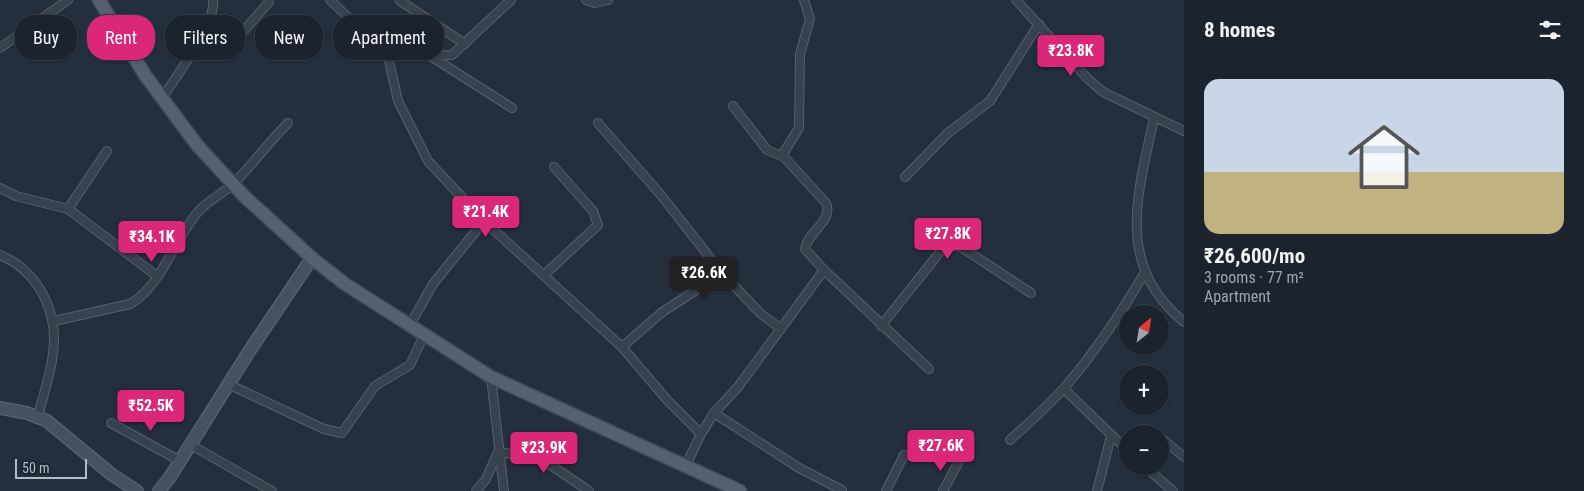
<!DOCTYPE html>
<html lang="en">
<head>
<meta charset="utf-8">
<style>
  :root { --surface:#1b232e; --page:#242b36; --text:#f1f3f6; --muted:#a0a4aa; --line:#39404a; --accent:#db2777 }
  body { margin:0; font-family:"Roboto Condensed",sans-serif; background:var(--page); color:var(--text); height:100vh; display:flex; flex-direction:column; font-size:19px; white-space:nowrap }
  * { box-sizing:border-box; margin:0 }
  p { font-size:16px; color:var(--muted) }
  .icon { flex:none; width:28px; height:28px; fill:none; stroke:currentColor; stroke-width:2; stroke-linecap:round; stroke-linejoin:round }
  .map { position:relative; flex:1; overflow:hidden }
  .details { display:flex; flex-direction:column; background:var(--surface); width:400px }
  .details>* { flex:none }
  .banner { position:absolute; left:15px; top:15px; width:475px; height:45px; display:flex; gap:10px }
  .needle { width:32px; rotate:30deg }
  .buttons { position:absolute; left:1119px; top:305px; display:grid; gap:10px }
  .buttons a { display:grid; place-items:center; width:50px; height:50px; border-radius:50%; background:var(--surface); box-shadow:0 1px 4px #0004,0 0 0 1px var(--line); font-size:25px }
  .scale { position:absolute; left:15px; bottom:12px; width:72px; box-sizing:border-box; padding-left:5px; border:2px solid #b4bcc9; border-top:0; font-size:14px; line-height:18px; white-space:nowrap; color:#b4bcc9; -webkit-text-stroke:4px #1d2633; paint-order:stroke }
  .price { position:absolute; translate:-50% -42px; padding:0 11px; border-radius:5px; background:var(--accent); color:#fff; font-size:16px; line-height:32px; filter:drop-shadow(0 1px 2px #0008) }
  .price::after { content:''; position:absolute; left:50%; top:30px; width:15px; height:11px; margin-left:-8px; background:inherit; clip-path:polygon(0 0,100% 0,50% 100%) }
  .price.on { background:#222; color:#fff }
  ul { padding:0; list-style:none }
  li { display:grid; align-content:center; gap:10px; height:265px; padding:0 20px }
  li+li { border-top:1px solid var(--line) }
  li span { display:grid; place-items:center; height:155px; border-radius:15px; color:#555 }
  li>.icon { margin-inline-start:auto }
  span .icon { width:90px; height:90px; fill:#fffc; stroke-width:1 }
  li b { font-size:21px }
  h2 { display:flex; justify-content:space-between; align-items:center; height:60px; padding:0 20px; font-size:21px }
  .chip { padding:0 18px; border-radius:20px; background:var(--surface); box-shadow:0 1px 4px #0004,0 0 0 1px var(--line); font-size:18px; line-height:45px }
  .chip.on { background:var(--accent); color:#fff }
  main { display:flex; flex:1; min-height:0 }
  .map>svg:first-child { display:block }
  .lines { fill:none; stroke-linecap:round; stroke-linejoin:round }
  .street-casing { stroke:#565f6c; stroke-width:10 }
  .secondary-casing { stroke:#565f6c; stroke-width:14 }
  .primary-casing { stroke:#414a57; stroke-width:15 }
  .street { stroke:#38414e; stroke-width:8 }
  .secondary { stroke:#465061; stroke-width:11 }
  .primary { stroke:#56606e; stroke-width:12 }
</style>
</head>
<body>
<main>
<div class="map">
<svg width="1184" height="491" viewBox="0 0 1184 491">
  <rect width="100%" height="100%" fill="#242f3e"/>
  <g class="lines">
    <defs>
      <g id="street">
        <path d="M330 0 388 56 398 101 428 161 484 221 622 347 667 400 701 434"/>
        <path d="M399 0 465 44"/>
        <path d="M586 0 595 3 608 0"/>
        <path d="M804 0 810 19 800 54 799 128 784 152V157L826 203C834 221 807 232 805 249L824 270 929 369"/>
        <path d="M1016 0 1088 79 1103 92 1184 131"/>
        <path d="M208 23 230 35 241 34 269 2"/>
        <path d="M0 48 68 0"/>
        <path d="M388 56 452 55 511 0"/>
        <path d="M432 57 512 108"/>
        <path d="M162 98C175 79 217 21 213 0"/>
        <path d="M733 106 767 150 784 157"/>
        <path d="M1154 118C1138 194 1114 265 1184 322"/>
        <path d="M598 123 660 194 722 273"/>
        <path d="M905 177 948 133 990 101 1039 24"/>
        <path d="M0 188 16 196 68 209 157 276"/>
        <path d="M68 209 107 151"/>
        <path d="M0 255C17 262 28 271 38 286 67 331 50 369 38 416"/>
        <path d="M544 275 598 225 593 211 554 167"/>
        <path d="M54 321 130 304C161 287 175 238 198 212 208 200 223 194 234 183 253 164 269 142 288 123"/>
        <path d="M410 325 433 284 484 221"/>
        <path d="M881 326 940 252 949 245 961 247 1031 293"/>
        <path d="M622 347 661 313 722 273 761 314 781 329"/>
        <path d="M491 377 504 491"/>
        <path d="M228 384 324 429 342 433 375 386 410 365 425 333"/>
        <path d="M1064 389 1128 451"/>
        <path d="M714 413 799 468 842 490"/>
        <path d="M111 423 180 461"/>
        <path d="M1160 437 1184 457"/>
        <path d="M1010 440C1029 423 1048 406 1065 387 1095 352 1121 313 1144 274"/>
        <path d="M191 445 272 491"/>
        <path d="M686 465 701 434 714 413 738 387 824 270"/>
        <path d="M1144 466 1173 491"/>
        <path d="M476 491 486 479 498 452 540 458 589 491"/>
        <path d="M886 491 904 455"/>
        <path d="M943 491 958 463"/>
        <path d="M1097 491 1111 436"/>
      </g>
      <g id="secondary">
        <path d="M0 408 27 413 47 421 111 474 137 491"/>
        <path d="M159 491 170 477 250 350 312 258"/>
      </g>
      <path id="primary" d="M99 0 145 75 197 145 244 196 312 258 345 284 491 377 740 491"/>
    </defs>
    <use href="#street" class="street-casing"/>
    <use href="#secondary" class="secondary-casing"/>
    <use href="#primary" class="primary-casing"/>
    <use href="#street" class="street"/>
    <use href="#secondary" class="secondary"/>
    <use href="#primary" class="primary"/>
  </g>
</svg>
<div class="buttons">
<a><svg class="needle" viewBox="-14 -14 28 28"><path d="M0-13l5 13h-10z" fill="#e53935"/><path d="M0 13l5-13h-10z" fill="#a0a4aa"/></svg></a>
<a>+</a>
<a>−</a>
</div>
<div class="scale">50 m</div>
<b class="price" style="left:1071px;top:77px">₹23.8K</b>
<b class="price" style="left:486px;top:238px">₹21.4K</b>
<b class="price" style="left:948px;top:260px">₹27.8K</b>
<b class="price" style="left:152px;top:263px">₹34.1K</b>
<b class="price on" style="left:704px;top:299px">₹26.6K</b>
<b class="price" style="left:151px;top:432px">₹52.5K</b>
<b class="price" style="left:941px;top:472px">₹27.6K</b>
<b class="price" style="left:544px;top:474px">₹23.9K</b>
<div class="banner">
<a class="chip">Buy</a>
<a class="chip on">Rent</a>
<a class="chip">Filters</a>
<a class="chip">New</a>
<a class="chip">Apartment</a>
</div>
</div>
<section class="details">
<h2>8 homes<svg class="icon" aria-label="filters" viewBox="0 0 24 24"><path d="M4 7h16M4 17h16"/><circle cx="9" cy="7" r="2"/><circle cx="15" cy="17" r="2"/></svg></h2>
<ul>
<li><span style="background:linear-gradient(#c9d6e8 60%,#c2b280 0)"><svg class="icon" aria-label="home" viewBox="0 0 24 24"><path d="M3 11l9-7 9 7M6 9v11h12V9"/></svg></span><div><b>₹26,600/mo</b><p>3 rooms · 77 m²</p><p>Apartment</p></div></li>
</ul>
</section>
</main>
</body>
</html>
